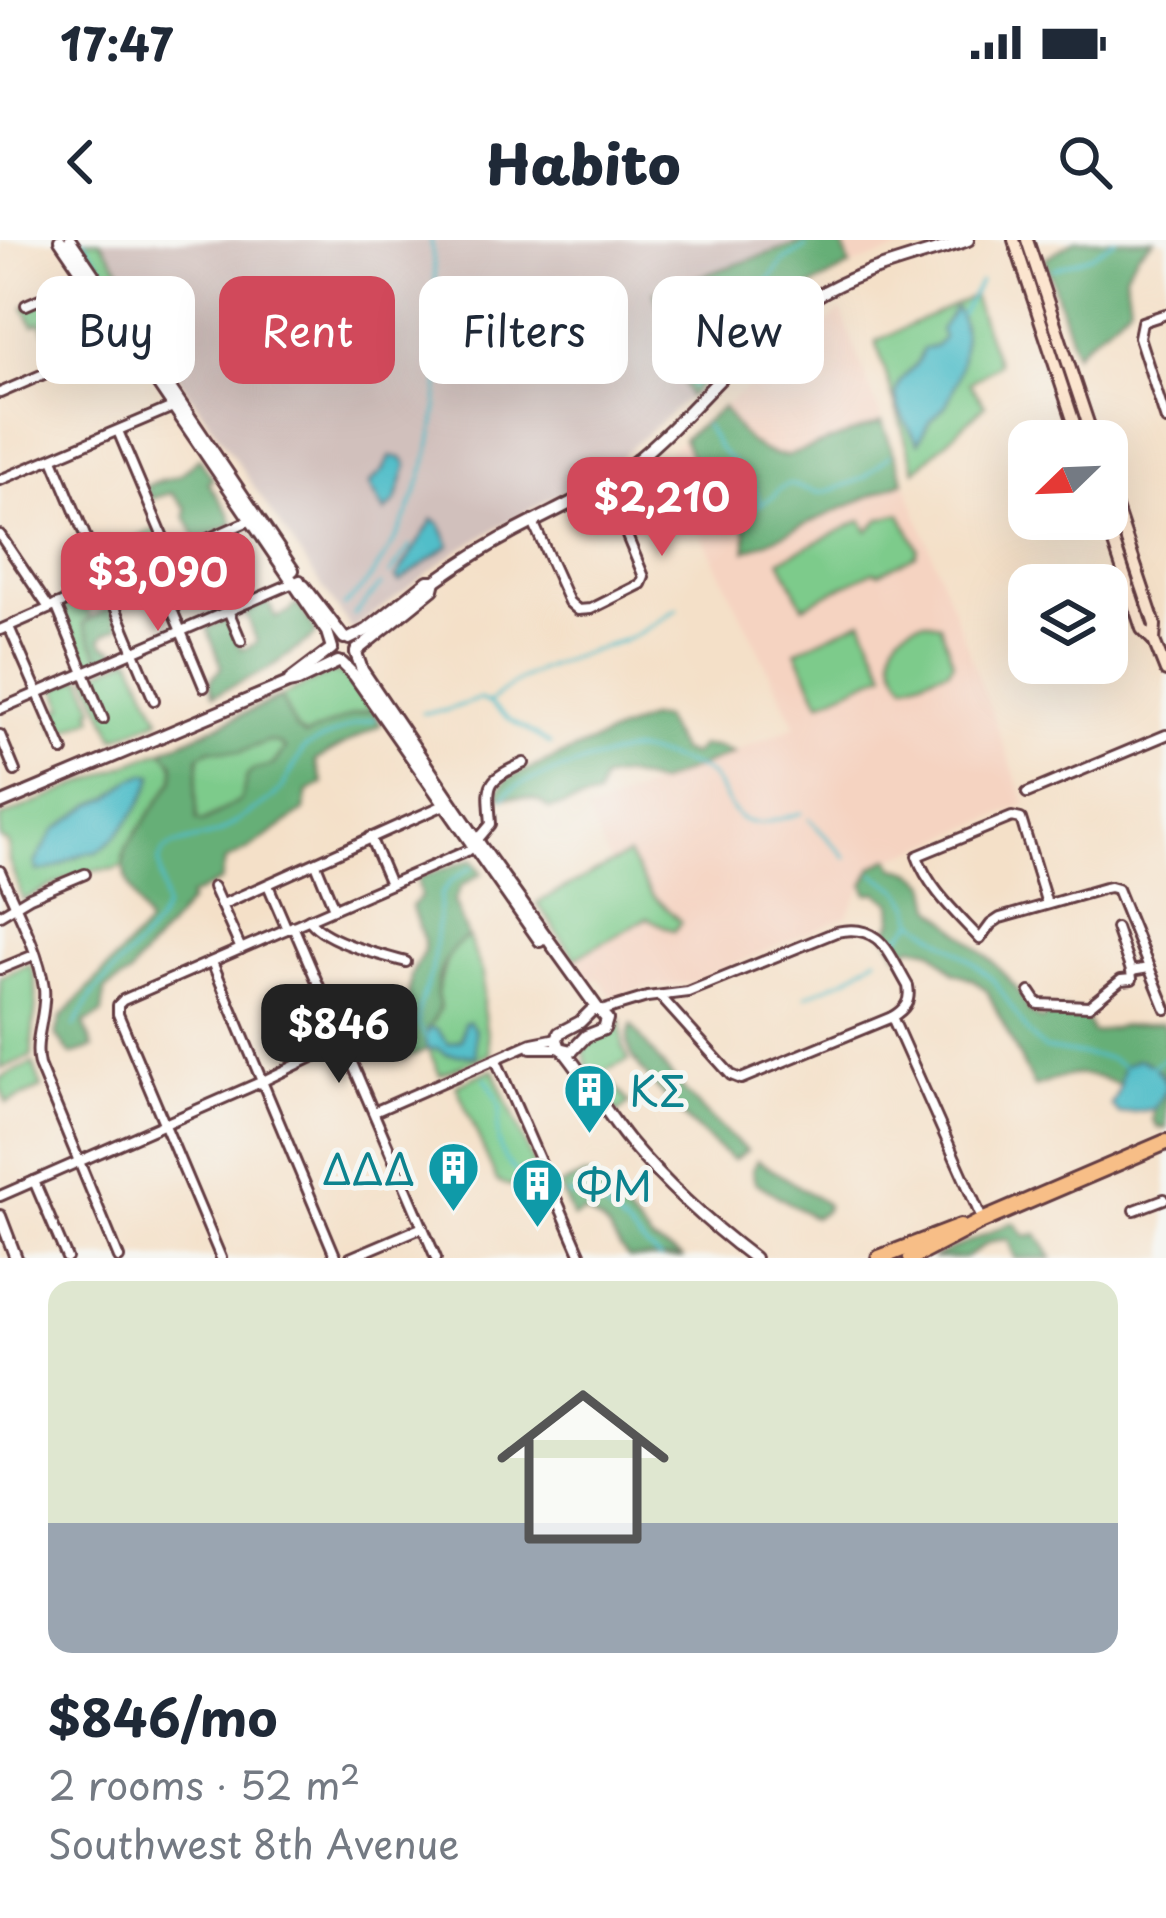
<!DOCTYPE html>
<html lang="en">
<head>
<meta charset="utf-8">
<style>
  :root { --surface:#fff; --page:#f6f6f7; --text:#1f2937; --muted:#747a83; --accent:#d1495b }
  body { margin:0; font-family:"Playpen Sans",sans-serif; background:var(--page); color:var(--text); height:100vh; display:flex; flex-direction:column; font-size:45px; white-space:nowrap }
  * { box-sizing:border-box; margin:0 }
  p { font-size:39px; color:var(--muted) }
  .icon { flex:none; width:66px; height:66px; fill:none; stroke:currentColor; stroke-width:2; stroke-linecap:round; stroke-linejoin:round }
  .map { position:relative; height:1018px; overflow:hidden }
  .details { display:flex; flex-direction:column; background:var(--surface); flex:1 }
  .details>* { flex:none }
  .guide { position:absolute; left:36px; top:36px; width:1095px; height:108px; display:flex; gap:24px }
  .needle { width:78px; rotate:247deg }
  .controls { position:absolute; left:1008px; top:180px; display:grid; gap:24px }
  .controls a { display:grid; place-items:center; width:120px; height:120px; border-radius:24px; background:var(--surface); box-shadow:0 12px 48px #0002; font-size:60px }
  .price { position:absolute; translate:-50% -102px; padding:0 27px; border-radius:24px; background:var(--accent); color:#fff; font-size:39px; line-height:78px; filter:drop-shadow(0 3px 6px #0008) }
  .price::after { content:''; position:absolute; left:50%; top:72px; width:36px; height:27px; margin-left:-18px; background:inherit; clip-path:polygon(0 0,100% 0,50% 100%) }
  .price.selected { background:#222; color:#fff }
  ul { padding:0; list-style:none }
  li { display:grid; align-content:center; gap:24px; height:636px; padding:0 48px }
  li span { display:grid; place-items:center; height:372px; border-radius:24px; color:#555 }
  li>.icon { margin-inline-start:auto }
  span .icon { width:216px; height:216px; fill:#fffc; stroke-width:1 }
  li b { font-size:51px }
  .chip { padding:0 42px; border-radius:24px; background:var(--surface); box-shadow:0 12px 48px #0002; font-size:42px; line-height:108px }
  .chip.selected { background:var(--accent); color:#fff }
  .status { display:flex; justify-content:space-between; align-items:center; height:84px; padding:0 60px; background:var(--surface); direction:ltr }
  .status svg { height:33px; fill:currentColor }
  header { display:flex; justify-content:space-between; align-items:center; height:156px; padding:0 48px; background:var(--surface); font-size:54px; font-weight:800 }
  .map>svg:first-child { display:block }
  .built { fill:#f5d3c1 }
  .industrial { fill:#d1c0bc }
  .green { fill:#7dcb8b; stroke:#64755b; stroke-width:3 }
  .forest { fill:#66af77; stroke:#586751; stroke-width:3; fill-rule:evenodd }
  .water { fill:#51bec9; stroke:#4e6e7a; stroke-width:3 }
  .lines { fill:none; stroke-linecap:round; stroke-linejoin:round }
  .stream { stroke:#51bec9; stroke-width:3 }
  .minor-casing { stroke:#643c43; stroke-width:14 }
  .tertiary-casing { stroke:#643c43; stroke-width:16 }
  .secondary-casing { stroke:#643c43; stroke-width:16 }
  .primary-casing { stroke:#643c43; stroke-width:20 }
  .minor { stroke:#fff; stroke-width:8 }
  .tertiary { stroke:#fff; stroke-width:10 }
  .secondary { stroke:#fce5cf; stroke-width:10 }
  .primary { stroke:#f7be87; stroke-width:14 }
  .labels { text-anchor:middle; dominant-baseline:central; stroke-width:10; stroke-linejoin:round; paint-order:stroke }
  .culture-label { font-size:42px; fill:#0d838f; stroke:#f6f6f2; text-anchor:start }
</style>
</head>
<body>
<div class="status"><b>17:47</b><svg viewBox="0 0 49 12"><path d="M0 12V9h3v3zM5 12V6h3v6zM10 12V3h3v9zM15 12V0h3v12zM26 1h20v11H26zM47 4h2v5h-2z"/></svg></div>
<header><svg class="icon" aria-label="back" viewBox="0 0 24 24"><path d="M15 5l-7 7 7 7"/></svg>Habito<svg class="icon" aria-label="search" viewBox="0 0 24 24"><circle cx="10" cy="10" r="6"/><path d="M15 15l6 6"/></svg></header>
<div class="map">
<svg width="1166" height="1018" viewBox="0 0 1166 1018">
  <rect width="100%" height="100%" fill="#f6f6f2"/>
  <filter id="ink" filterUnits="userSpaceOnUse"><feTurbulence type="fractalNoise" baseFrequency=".00833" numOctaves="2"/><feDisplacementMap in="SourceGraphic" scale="24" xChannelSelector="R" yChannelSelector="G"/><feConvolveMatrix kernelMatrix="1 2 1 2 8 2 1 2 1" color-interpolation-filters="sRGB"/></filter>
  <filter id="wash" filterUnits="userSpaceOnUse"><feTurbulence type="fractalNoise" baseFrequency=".004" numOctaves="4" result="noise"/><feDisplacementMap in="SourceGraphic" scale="48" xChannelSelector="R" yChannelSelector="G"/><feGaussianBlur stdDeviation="2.7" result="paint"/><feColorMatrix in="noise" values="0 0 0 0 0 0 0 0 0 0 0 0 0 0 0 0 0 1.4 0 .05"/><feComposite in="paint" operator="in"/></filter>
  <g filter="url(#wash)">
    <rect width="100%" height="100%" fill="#f4e0c8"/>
    <g class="built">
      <path d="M841 0H930L850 26Z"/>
      <path d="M841 71 1026 564 873 627 847 676 691 743 643 748 613 759 599 738 591 741 537 663 610 623 587 573 796 486 663 216Z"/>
    </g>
    <path class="industrial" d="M100 0H809L654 52 689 157 613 223 457 311 352 390 123 56 133 49Z"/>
    <g class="green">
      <path d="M78 0H100L134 49 123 56 115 52Z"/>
      <path d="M83 44 103 75 48 98 41 82 33 85 24 67Z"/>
      <path d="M973 56 998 124 969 143 985 165 915 231 876 101Z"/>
      <path d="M896 274H901L918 308 916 315 879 333 874 331 803 366 780 320 862 280 868 291 880 279Z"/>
      <path d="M157 289 163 304 160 316 106 338 96 314Z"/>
      <path d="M82 359 90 377 83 384 112 419 87 428 64 374 67 365Z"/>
      <path d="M862 380 886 432 820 462 796 411Z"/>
      <path d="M924 381 940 384 953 422 949 429 906 444C885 418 887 388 924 381Z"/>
      <path d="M131 417 160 479 115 498 88 437Z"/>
      <path d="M334 432 344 435 372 470 352 475 281 514 273 525 247 536 241 560 202 582 135 595 123 617 124 625C110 633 100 627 86 632 64 638 43 651 23 660L9 621V604L0 598V578L170 507Z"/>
      <path d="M82 437 95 468 91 470 94 478 61 492 57 490 50 474 64 467 56 448Z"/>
      <path d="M628 615 650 653 681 682 674 691 647 678 575 718 537 663Z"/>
      <path d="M468 697 483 734V768L490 814 440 835 425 802V794L440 769 437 753 446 721 453 708Z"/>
      <path d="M30 724C44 755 30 784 32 816L0 829V737Z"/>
      <path d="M621 781 623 808 629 820 603 832 629 863 618 873 588 832 584 812 589 803 605 795Z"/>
      <path d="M33 823 42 848 7 863 0 847V838Z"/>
      <path d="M493 829 494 831 542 944C526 945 511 949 497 941L456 845Z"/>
    </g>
    <g class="forest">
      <path d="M809 0H841L850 26 792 57 689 157 654 52Z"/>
      <path d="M1076 0H1154L1140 11 1125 33 1130 63C1115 83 1092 94 1075 113L1045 18Z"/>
      <path d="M723 167C739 194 755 215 788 216L882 182 904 241 746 311C748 241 718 282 700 246 692 231 692 214 683 199Z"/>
      <path d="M199 218 213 239 208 241 209 244 229 273 233 284 197 300 185 276 186 268 171 253 151 259 146 246 180 235Z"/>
      <path d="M268 362 276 378 290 372 295 365 299 366 316 391 315 396 267 430 214 455C205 434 213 442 222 427L207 388 228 379 241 409 248 408 257 402 245 371Z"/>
      <path d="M110 366 119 387 105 394 101 399 104 404 117 410 112 419 99 416 83 384Z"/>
      <path d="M281 458 296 489 305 496 352 475 372 470 381 484 315 521 323 544 308 551 304 571 249 609 225 621 221 641 189 657 190 662 136 725 130 735 105 750 102 774 84 783 93 808 71 815 56 795 61 778 148 685C138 661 117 635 126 608L173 541C176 526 174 520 162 511ZM268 501 278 503 285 509 273 525 253 530 247 536 241 560C227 566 216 577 202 582L197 580 196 550 200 515 211 509 241 512Z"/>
      <path d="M649 478H662L680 511 692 515 701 506 717 507 733 513 657 544 624 535 602 540 597 557 549 569C535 555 520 557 502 557L498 552 507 539Z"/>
      <path d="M890 618 895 628 912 631 928 643 933 667 994 723 1017 749 1030 773 1041 780 1057 770 1082 772 1093 793 1121 786 1162 783 1166 789V889L1157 887 1153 880 1154 872C1139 851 1101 833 1073 835 1060 836 1047 843 1034 847L987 751 973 739 953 732 932 710 912 706 899 715 886 694 893 681 892 663 877 652 868 654 864 645 873 627Z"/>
      <path d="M473 619 482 633 461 646 454 661 468 697C449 707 436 733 437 755 437 758 439 761 439 764 439 782 421 786 428 809L404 819 392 789 405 782 411 735 424 711V701L411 666 421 657 417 638Z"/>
      <path d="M632 785C665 832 703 874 747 911L733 920C711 906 631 829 628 804 627 797 629 792 632 785Z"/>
      <path d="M757 920 826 964V970L815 977 811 976 755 942 752 930Z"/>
      <path d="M582 936H592L653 1002 684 1018H629C608 998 617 987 584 973L573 978 559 946Z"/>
      <path d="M1011 983H1015L1025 996 1037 994 1052 1018H1015L1008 1000C982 998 981 1013 963 1018 954 1018 941 1018 932 1018Z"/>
    </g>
    <g class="water">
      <path d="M955 68C973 88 959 141 947 163 942 172 932 177 927 186 924 191 922 198 918 203 909 187 886 160 901 140 911 127 917 128 923 109 932 107 939 106 943 97L940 90Z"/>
      <path d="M391 216 402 218 407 225 396 261 385 272 369 244 383 230Z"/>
      <path d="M433 279 440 284 450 305 399 342 396 338Z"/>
      <path d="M145 534 153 535C149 556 121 595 102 608 87 618 100 608 83 614 66 619 57 632 37 631L35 623 55 590 93 564 109 558 132 539Z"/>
      <path d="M469 781 475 790 476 816 445 814 438 809H428L425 802 428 788 437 789 448 804 461 800 464 783Z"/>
      <path d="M1138 819C1152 823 1166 834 1166 849L1154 869 1119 874 1111 865 1118 851 1123 826Z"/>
    </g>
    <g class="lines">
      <g class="stream">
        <path d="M84 0 155 106"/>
        <path d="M1053 29 1092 15 1115 0"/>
        <path d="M961 74 980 42"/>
        <path d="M693 147 689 128 691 99 698 85 721 70 755 56 785 20 806 7"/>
        <path d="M705 185 719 209 752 240 760 263"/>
        <path d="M745 273 773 257 779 249 788 244 820 253 835 249 864 238 890 215"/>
        <path d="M390 334 411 305"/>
        <path d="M344 366C367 346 385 319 399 292 450 191 443 108 431 0"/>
        <path d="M354 375 381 345"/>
        <path d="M489 463C526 426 582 416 629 398 647 390 662 379 678 368"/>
        <path d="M422 473 444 471 479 459 489 463 507 478 550 504"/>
        <path d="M504 558C506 556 507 553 509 551 522 540 617 511 634 511 648 511 694 525 706 532 723 544 727 575 746 581 763 587 784 577 801 573"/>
        <path d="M809 579 846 617"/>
        <path d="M874 634 901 651 911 666 915 681 970 720 995 742 1029 794 1044 809 1107 818 1123 826"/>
        <path d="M895 701 914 682"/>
        <path d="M806 756 847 738 877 717"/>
        <path d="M74 787 93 754 138 706 156 685 165 668 159 620 164 611 173 605 219 593 270 560 283 547 304 508 356 484 375 479"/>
        <path d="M425 797 418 784 419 769 432 730 441 654 450 642 472 627"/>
        <path d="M1152 827 1166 817"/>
        <path d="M485 838C490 846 497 855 499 864 502 875 499 874 498 884 495 912 508 929 531 942"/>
        <path d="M567 955C573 955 581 955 587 957 608 964 639 1003 660 1018"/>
      </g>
    </g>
  </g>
  <g filter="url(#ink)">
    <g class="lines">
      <defs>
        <g id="minor">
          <path d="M26 65 86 39"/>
          <path d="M1166 74 1142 82 1139 97 1166 180"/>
          <path d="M0 153 131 96"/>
          <path d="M118 191 171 316"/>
          <path d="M53 219 154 460"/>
          <path d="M0 240 175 166"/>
          <path d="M533 282 569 362 578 370 591 369 641 344 644 337 627 296"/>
          <path d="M0 295 49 368"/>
          <path d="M200 304 241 401"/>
          <path d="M153 324 204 447"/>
          <path d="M56 365 103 479"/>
          <path d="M9 387 63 511"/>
          <path d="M0 390 251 280"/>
          <path d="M0 469 300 340"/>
          <path d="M0 495 15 531"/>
          <path d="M1027 553 1166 495"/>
          <path d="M370 597 390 644"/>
          <path d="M316 624 334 668"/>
          <path d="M0 631C15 666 39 711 44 748 47 774 33 799 39 825L119 1018"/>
          <path d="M268 645 287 689"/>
          <path d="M213 647 241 709"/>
          <path d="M1047 664 1021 579 1012 577 917 616C928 648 957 674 980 699L991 684 1000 678 1105 648 1110 647 1117 649 1166 769"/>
          <path d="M221 665 444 565"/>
          <path d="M0 675 30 657 85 634"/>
          <path d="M309 679C322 701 381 715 406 722"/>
          <path d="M293 686 436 1018"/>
          <path d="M1116 688 1131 731"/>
          <path d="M212 722 336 1018"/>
          <path d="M0 729 34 715"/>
          <path d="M1030 752 1038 764 1089 766 1121 740 1132 739 1131 731 1149 728"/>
          <path d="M601 771 647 757 688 752 836 692C881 682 889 714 908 746 911 762 905 769 892 777L741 839 731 835 660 756"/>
          <path d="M892 777 982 979"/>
          <path d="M531 808H560"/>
          <path d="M496 820 582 1018"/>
          <path d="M374 872 532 803 557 798"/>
          <path d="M34 941 67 1018"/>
          <path d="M0 956 261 842 397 776"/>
          <path d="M1135 970 1164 959"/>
          <path d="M221 1018 118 774V765L123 760 469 610 491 584C488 543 484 541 524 523"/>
          <path d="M350 1018 423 987"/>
        </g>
        <g id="tertiary">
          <path d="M60 0 327 392 332 408"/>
          <path d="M70 0 293 330"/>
          <path d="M304 346 344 398"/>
          <path d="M349 399 367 390 428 341H435C468 317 501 298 537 280 570 263 603 248 632 224 696 173 744 102 814 58 860 29 917 18 968 0"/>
          <path d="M356 411 433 349 435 341"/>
          <path d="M356 413 362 430 483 609 598 769"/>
          <path d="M342 423 354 435 540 701"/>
          <path d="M290 440 331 409"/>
          <path d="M0 564 288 443 298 441 338 422"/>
          <path d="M598 769 607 779 604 789 586 796 572 811 560 808 557 800 559 793 580 782 591 771Z"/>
          <path d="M564 811C587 839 606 873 630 902 667 946 708 983 754 1018"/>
          <path d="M0 976 16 1018"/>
        </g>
        <g id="secondary">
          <path d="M1014 0 1080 201"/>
          <path d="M1027 0 1094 201"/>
          <path d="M1107 241 1155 385 1154 401 1166 431"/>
          <path d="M1106 279 1142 389 1154 401"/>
        </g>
        <g id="primary">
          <path d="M879 1018 960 987"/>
          <path d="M911 1018 982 981 1166 902"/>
        </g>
      </defs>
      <use href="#minor" class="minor-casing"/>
      <use href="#tertiary" class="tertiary-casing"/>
      <use href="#secondary" class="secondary-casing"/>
      <use href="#primary" class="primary-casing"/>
      <use href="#minor" class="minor"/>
      <use href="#tertiary" class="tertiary"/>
      <use href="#secondary" class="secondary"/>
      <use href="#primary" class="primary"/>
    </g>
  </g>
  <defs>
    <symbol id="building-pin" viewBox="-11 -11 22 30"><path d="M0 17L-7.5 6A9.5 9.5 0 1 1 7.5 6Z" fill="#0f9aa8" stroke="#f6f6f2"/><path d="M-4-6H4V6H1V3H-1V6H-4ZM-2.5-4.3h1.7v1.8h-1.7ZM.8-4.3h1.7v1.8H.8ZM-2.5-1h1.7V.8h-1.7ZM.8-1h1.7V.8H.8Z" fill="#fff"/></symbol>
  </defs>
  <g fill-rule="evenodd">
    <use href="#building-pin" x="560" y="820" width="59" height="81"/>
    <use href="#building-pin" x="424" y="898" width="59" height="81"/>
    <use href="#building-pin" x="508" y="914" width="59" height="81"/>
  </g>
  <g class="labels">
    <g class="culture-label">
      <text x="629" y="849">ΚΣ</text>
      <text x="415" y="927" text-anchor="end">ΔΔΔ</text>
      <text x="576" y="944">ΦΜ</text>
    </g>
  </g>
</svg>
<div class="controls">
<a><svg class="needle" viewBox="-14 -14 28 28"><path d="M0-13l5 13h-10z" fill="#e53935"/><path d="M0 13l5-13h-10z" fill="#747a83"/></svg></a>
<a><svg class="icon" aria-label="layers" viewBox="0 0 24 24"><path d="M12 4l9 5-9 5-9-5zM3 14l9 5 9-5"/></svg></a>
</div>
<b class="price" style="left:662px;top:319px">$2,210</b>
<b class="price" style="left:158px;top:394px">$3,090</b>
<b class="price selected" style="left:339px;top:846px">$846</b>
<div class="guide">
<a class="chip">Buy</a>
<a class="chip selected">Rent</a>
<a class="chip">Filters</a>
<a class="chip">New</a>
</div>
</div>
<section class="details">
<ul>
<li><span style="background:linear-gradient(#dfe7d0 65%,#9aa5b1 0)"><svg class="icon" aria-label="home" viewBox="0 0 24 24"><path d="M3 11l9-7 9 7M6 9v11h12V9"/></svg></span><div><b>$846/mo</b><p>2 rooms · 52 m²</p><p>Southwest 8th Avenue</p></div></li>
</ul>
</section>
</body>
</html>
